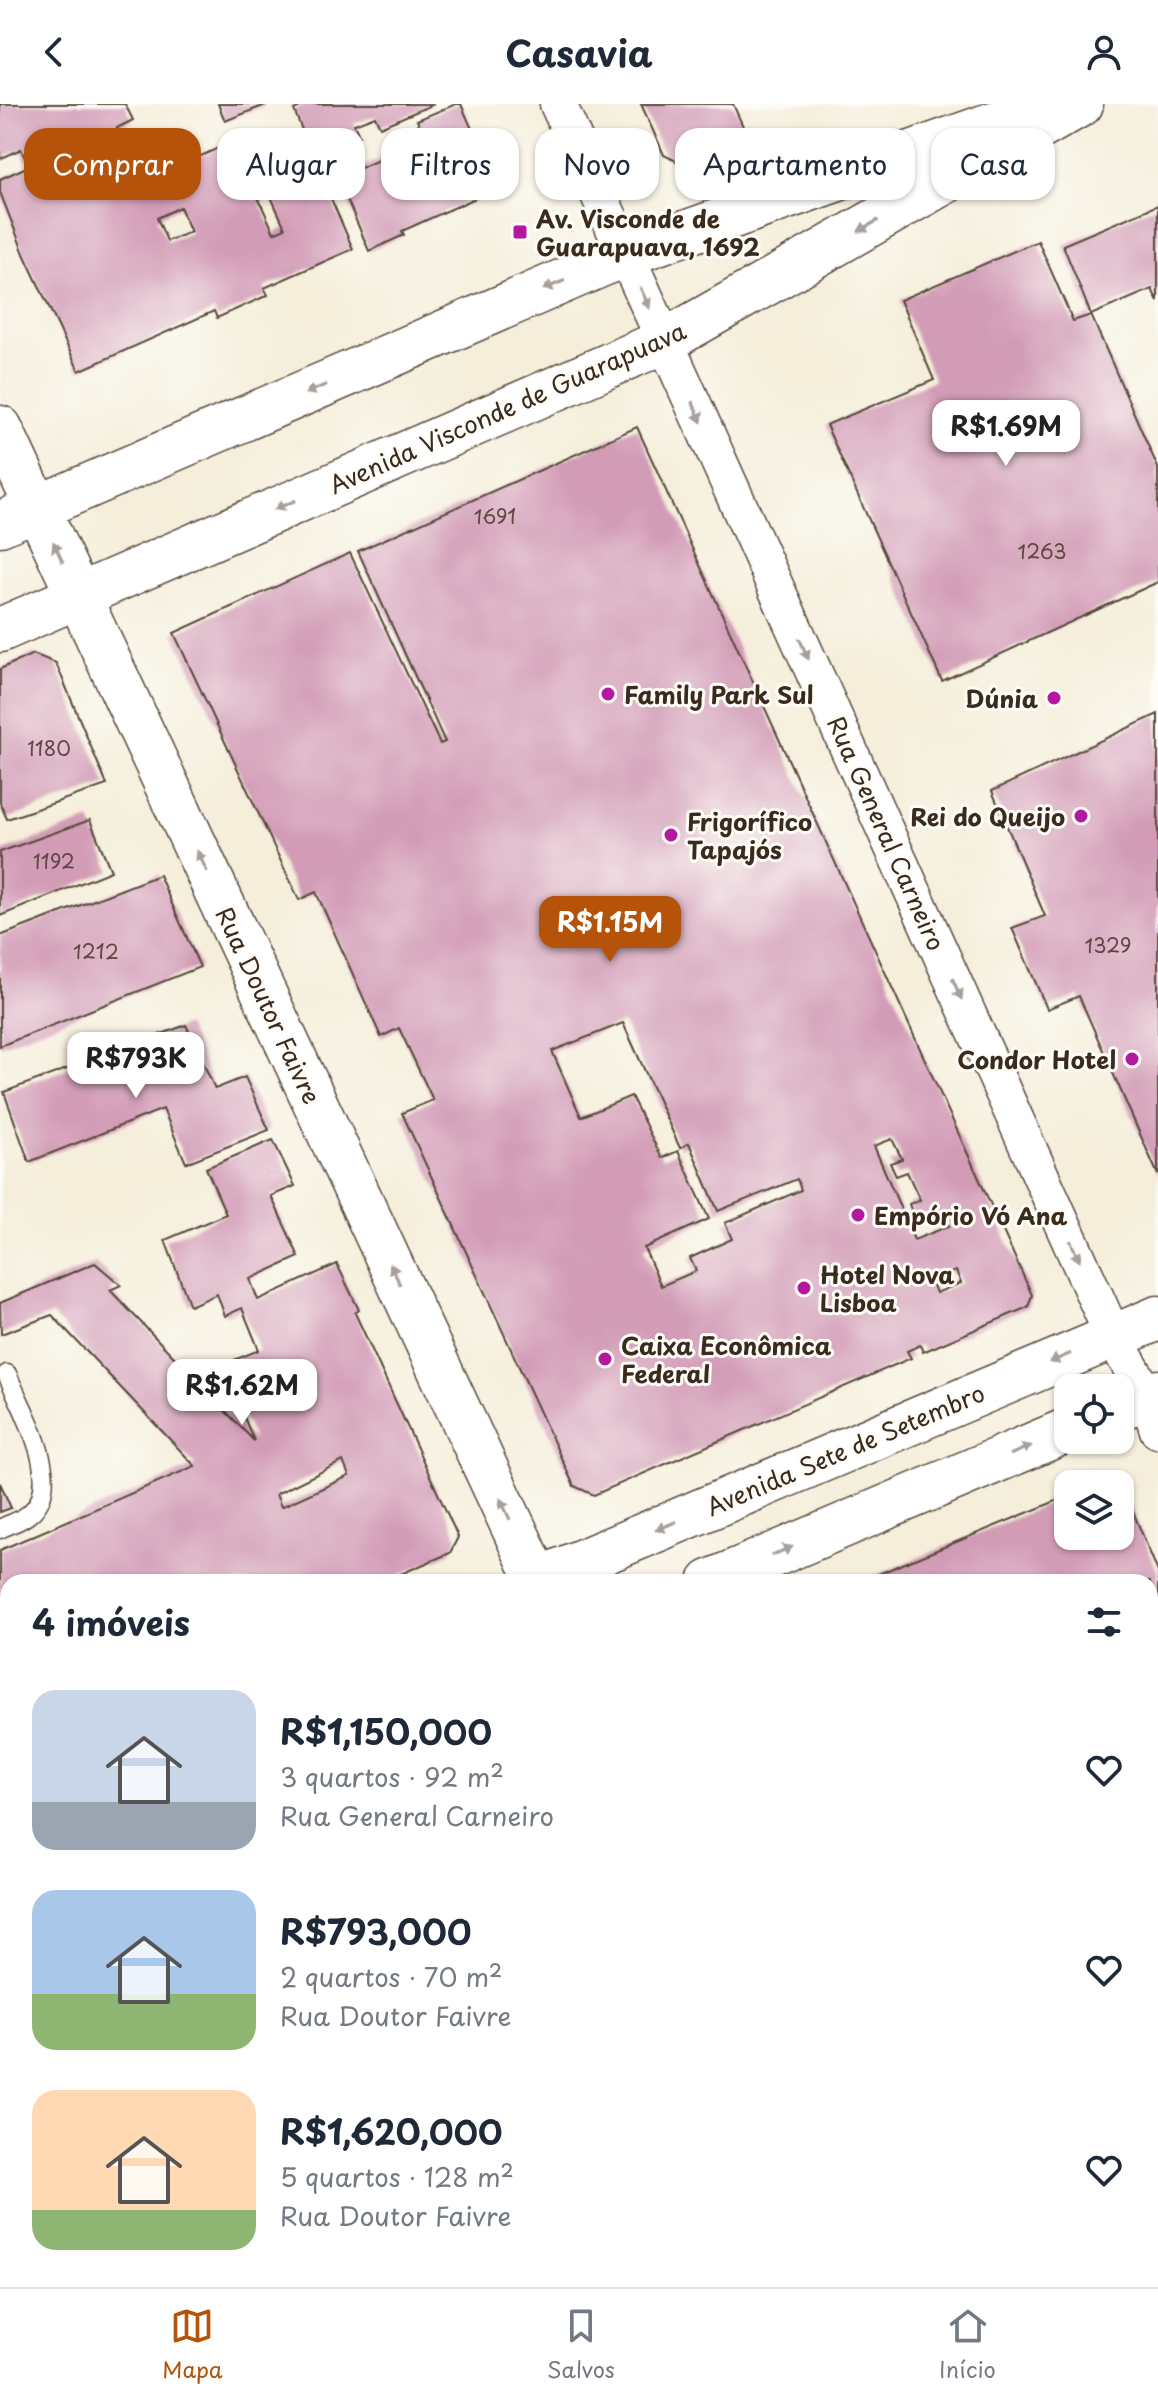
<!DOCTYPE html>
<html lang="pt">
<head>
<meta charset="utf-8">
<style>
  :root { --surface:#fff; --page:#f6f6f7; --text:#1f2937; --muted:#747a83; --line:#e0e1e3; --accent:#b45309 }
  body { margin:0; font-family:"Playpen Sans",sans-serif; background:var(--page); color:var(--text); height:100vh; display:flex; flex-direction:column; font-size:30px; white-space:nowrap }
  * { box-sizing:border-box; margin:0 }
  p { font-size:26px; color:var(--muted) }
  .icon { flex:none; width:44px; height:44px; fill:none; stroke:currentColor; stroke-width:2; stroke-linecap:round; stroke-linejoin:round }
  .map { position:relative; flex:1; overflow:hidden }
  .drawer { position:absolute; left:0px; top:1470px; width:1158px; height:714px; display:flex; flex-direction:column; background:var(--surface); border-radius:24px 24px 0 0; box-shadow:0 2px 6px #0004 }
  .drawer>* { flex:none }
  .guide { position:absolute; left:24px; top:24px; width:1110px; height:72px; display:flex; gap:16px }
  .controls { position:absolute; left:1054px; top:1270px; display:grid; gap:16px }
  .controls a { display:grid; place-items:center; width:80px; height:80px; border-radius:16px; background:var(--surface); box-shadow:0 2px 6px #0004; font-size:40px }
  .price { position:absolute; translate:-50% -68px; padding:0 18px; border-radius:16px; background:#fff; color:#222; font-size:26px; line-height:52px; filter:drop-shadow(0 2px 4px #0008) }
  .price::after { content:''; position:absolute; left:50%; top:48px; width:24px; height:18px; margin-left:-12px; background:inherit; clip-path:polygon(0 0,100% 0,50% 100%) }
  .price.current { background:var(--accent); color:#fff }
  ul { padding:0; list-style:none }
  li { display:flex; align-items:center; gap:24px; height:200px; padding:0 32px }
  li span { display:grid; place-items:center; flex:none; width:224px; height:160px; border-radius:24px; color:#555 }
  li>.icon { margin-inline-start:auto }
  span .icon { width:96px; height:96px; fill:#fffc; stroke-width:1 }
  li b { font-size:34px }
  h2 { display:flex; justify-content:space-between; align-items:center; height:96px; padding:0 32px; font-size:34px }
  .pill { padding:0 28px; border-radius:24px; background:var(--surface); box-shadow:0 2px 6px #0004; font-size:28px; line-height:72px }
  .pill.current { background:var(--accent); color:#fff }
  header { display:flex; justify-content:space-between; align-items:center; height:104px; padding:0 32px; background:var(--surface); font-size:36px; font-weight:700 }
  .tab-bar { display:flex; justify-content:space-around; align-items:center; height:112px; border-top:2px solid var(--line); background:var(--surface); font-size:22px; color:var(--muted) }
  .tab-bar a { display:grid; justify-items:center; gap:4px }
  .tab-bar .current { color:var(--accent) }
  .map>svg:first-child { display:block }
  .building { fill:#d29bb6; fill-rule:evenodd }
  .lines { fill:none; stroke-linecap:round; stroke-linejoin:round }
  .service-casing { stroke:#57473a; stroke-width:21 }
  .minor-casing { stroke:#57473a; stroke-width:39 }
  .tertiary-casing { stroke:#57473a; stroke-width:47 }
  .primary-casing { stroke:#57473a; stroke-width:47 }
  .service { stroke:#fff; stroke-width:18 }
  .minor { stroke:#fff; stroke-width:36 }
  .tertiary { stroke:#fff; stroke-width:44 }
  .primary { stroke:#fff; stroke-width:44 }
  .oneway { fill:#a79f9a }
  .poi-dot { fill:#b5179e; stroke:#fdfcf7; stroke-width:3 }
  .labels { text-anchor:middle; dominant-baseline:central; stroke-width:6; stroke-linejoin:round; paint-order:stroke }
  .number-label { font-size:20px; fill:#614644 }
  .poi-label { font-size:24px; font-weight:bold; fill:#3b2a1e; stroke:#fdfcf7; text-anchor:start }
  .street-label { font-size:24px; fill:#3b2a1e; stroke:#fdfcf7 }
</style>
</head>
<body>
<header><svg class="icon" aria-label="back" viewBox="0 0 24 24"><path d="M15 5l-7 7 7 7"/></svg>Casavia<svg class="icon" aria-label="person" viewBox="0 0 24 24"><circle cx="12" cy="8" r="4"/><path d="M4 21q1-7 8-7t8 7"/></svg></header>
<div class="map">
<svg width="1158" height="2183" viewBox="0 0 1158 2183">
  <rect width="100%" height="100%" fill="#fdfcf7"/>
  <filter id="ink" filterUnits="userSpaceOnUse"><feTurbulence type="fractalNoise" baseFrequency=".0125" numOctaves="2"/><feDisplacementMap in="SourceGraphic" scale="16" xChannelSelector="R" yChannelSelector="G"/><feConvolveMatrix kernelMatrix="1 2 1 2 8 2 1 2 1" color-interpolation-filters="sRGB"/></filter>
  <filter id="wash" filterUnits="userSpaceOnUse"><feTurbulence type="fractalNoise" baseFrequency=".006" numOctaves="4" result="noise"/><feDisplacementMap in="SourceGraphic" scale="32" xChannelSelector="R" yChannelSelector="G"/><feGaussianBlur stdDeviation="1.8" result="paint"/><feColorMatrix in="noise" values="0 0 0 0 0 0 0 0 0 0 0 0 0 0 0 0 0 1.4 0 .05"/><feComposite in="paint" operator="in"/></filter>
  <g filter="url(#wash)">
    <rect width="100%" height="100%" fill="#f5eedb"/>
    <g id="blocks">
      <g class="building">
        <path d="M0 0H125L133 16 117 24 141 79 236 36 250 72 240 77 247 93 256 89 274 129 285 124 268 86 284 78 280 67 313 53 353 145 264 184 268 191 217 214 214 207 79 267 25 152 0 88V75L29 62 21 45 0 55ZM180 103 191 128 167 137 157 114Z"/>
        <path d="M218 0H268L225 17Z"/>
        <path d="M305 0H434L380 23 375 12 354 20 359 32 313 53 294 6Z"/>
        <path d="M456 0H461L498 84 402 127 404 131 369 147 338 74 416 39 422 54 431 49 417 16Z"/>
        <path d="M641 0H733L745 27 678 58 664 51Z"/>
        <path d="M1158 101V198L1152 185 1091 211 1063 141Z"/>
        <path d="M1038 137 1073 217 1091 211 1158 364V478L942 577 826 321 934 276 900 196Z"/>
        <path d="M637 323 1032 1191 1028 1203 923 1248 920 1241 907 1247 911 1254 594 1391 574 1382 402 1009 433 996 399 924 381 933 316 788 299 796 174 529 350 449 440 640 445 638 358 447ZM623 919 680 1044 689 1039 718 1107 797 1075 801 1086 725 1119 732 1135 690 1154 696 1167 661 1182 644 1144 709 1115 678 1047 662 1054 631 992 581 1013 552 947ZM892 1035 902 1055 890 1059 896 1072 907 1068 920 1096 909 1100 914 1114 926 1110 930 1121 946 1115 949 1122 914 1136 874 1042ZM956 1167 961 1179 936 1189 931 1176Z"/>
        <path d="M33 550 56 559 107 681 7 715 0 699V565Z"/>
        <path d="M1158 610V1071L1079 892 1047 905 1012 824 1045 812 992 687Z"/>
        <path d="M90 716 111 767 0 812V748Z"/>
        <path d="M159 771 200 863 0 942V832Z"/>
        <path d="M186 921 215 985 245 973 269 1026 186 1059 163 1005 29 1058 4 988Z"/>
        <path d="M273 1036 295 1082 271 1092 299 1153 250 1175 258 1196 337 1160 359 1206 355 1209 458 1433 450 1449 382 1478H8V1638L0 1641V1446L195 1362 52 1211 1 1230 0 1199 95 1159 121 1181 110 1186 254 1337 222 1261 259 1246 242 1204 225 1212 217 1190 190 1202 165 1136 226 1110 206 1064ZM343 1357 349 1372 281 1403 276 1390Z"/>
        <path d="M0 1379 11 1404 0 1408Z"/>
        <path d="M1120 1385 1124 1386 1158 1468V2082L1150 2086V1478H859L1068 1392V1432H1120Z"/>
        <path d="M8 1845V1934L0 1916V1848Z"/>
        <path d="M1150 2124 1158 2141V2183H1093L1090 2176H1150Z"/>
        <path d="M171 2176H222L225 2183H174Z"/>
        <path d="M247 2176H330L333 2183H250Z"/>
        <path d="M455 2176H805L808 2183H457Z"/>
        <path d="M950 2176H1076L1079 2183H953Z"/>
      </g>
    </g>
  </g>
  <g filter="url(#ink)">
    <use href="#blocks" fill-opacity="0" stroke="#57473a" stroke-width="2"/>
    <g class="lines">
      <defs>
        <path id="service" d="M0 1425C9 1420 21 1417 29 1410 67 1380 21 1304 7 1270"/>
        <g id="minor">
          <path d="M558 0 1113 1232 1147 1292 1158 1326"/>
          <path d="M0 2080 8 2099"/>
          <path d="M40 2176 43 2183"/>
        </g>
        <g id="tertiary">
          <path d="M0 324 539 1478"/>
          <path d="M866 2176 870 2183"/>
        </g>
        <g id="primary">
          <path d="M0 420 626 150 1027 8"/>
          <path d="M0 526 665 237 1081 0"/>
          <path d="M1120 1304 1158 1288"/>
          <path d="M533 1478 1158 1214"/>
          <path d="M710 1478 1068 1326"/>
          <path d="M0 1704 8 1701"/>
          <path d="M0 1780 8 1777"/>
        </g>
      </defs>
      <use href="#service" class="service-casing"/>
      <use href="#minor" class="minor-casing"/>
      <use href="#tertiary" class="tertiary-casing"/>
      <use href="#primary" class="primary-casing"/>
      <use href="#service" class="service"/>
      <use href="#minor" class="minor"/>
      <use href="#tertiary" class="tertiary"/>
      <use href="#primary" class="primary"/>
    </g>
    <defs><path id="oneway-solid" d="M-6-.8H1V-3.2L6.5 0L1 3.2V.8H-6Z" transform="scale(2)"/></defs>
    <g class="oneway">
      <use href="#oneway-solid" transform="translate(868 122) rotate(150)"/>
      <use href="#oneway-solid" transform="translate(554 181) rotate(157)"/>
      <use href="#oneway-solid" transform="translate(645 194) rotate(66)"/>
      <use href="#oneway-solid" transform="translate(316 285) rotate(157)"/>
      <use href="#oneway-solid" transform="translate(697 308) rotate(66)"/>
      <use href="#oneway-solid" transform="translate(285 401) rotate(157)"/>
      <use href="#oneway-solid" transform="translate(58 448) rotate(-115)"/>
      <use href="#oneway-solid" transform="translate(804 545) rotate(66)"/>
      <use href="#oneway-solid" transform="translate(202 757) rotate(-115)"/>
      <use href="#oneway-solid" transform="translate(957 885) rotate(66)"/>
      <use href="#oneway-solid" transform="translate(1075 1147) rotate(66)"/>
      <use href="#oneway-solid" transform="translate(395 1170) rotate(-115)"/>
      <use href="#oneway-solid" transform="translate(1060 1254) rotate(157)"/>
      <use href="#oneway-solid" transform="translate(1021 1346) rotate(-23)"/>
      <use href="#oneway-solid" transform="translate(505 1405) rotate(-115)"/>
      <use href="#oneway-solid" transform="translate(666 1422) rotate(157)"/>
      <use href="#oneway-solid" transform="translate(782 1447) rotate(-23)"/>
    </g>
  </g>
  <g class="poi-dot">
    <rect x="512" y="120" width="16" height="16" rx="4"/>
    <circle cx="608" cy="590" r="8"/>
    <circle cx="1054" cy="594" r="8"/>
    <circle cx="1081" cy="712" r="8"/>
    <circle cx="671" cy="731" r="8"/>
    <circle cx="1132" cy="955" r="8"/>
    <circle cx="858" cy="1111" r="8"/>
    <circle cx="804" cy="1184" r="8"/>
    <circle cx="605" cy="1255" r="8"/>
  </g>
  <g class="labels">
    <g class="number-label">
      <text x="495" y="412">1691</text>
      <text x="1042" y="447">1263</text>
      <text x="49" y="644">1180</text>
      <text x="54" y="757">1192</text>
      <text x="1108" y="841">1329</text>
      <text x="96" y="847">1212</text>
    </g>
    <g class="poi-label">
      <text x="536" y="114">Av. Visconde de<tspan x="536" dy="28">Guarapuava, 1692</tspan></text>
      <text x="624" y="590">Family Park Sul</text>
      <text x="1038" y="594" text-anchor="end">Dúnia</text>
      <text x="1065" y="712" text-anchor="end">Rei do Queijo</text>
      <text x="687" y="717">Frigorífico<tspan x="687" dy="28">Tapajós</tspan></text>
      <text x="1116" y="955" text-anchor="end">Condor Hotel</text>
      <text x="874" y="1111">Empório Vó Ana</text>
      <text x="820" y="1170">Hotel Nova<tspan x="820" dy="28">Lisboa</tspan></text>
      <text x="621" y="1241">Caixa Econômica<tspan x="621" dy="28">Federal</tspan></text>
    </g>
    <g class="street-label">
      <text transform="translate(507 303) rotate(-24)">Avenida Visconde de Guarapuava</text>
      <text transform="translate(887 729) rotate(66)">Rua General Carneiro</text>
      <text transform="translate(269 901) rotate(65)">Rua Doutor Faivre</text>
      <text transform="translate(845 1345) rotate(-23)">Avenida Sete de Setembro</text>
    </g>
  </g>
</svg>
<div class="controls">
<a><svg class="icon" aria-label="locate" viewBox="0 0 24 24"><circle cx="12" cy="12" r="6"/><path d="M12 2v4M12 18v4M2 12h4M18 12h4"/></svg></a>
<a><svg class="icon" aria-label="layers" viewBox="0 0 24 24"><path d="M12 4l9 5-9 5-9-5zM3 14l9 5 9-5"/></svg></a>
</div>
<b class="price" style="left:1006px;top:364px">R$1.69M</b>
<b class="price current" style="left:610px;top:860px">R$1.15M</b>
<b class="price" style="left:136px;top:996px">R$793K</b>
<b class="price" style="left:242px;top:1323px">R$1.62M</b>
<div class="guide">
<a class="pill current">Comprar</a>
<a class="pill">Alugar</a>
<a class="pill">Filtros</a>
<a class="pill">Novo</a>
<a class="pill">Apartamento</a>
<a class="pill">Casa</a>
</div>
<section class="drawer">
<h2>4 imóveis<svg class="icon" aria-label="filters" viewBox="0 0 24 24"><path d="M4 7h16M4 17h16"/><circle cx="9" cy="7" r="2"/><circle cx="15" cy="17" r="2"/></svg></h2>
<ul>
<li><span style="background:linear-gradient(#c9d6e8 70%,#9aa5b1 0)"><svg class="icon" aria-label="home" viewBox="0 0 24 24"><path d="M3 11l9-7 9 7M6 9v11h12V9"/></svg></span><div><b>R$1,150,000</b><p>3 quartos · 92 m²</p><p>Rua General Carneiro</p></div><svg class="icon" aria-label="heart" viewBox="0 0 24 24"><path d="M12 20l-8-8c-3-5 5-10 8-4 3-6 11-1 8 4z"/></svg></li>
<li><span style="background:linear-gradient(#a9c7e8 65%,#8fb573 0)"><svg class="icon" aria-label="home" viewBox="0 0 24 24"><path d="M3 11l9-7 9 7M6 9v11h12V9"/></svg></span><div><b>R$793,000</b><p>2 quartos · 70 m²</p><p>Rua Doutor Faivre</p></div><svg class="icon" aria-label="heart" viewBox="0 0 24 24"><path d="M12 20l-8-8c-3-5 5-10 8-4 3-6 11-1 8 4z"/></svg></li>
<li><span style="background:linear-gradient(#ffd9b3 75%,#8fb573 0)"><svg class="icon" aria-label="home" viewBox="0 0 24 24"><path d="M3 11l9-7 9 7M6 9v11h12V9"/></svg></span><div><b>R$1,620,000</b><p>5 quartos · 128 m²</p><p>Rua Doutor Faivre</p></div><svg class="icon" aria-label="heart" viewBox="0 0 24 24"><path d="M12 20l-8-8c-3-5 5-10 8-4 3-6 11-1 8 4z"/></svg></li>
</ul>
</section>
</div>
<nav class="tab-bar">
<a class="current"><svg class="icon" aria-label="map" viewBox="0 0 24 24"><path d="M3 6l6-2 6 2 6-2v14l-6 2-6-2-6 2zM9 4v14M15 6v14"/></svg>Mapa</a>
<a><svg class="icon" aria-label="saved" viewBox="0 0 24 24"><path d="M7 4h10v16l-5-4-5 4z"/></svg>Salvos</a>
<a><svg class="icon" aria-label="home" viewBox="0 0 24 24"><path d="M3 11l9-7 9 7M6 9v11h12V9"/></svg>Início</a>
</nav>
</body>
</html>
